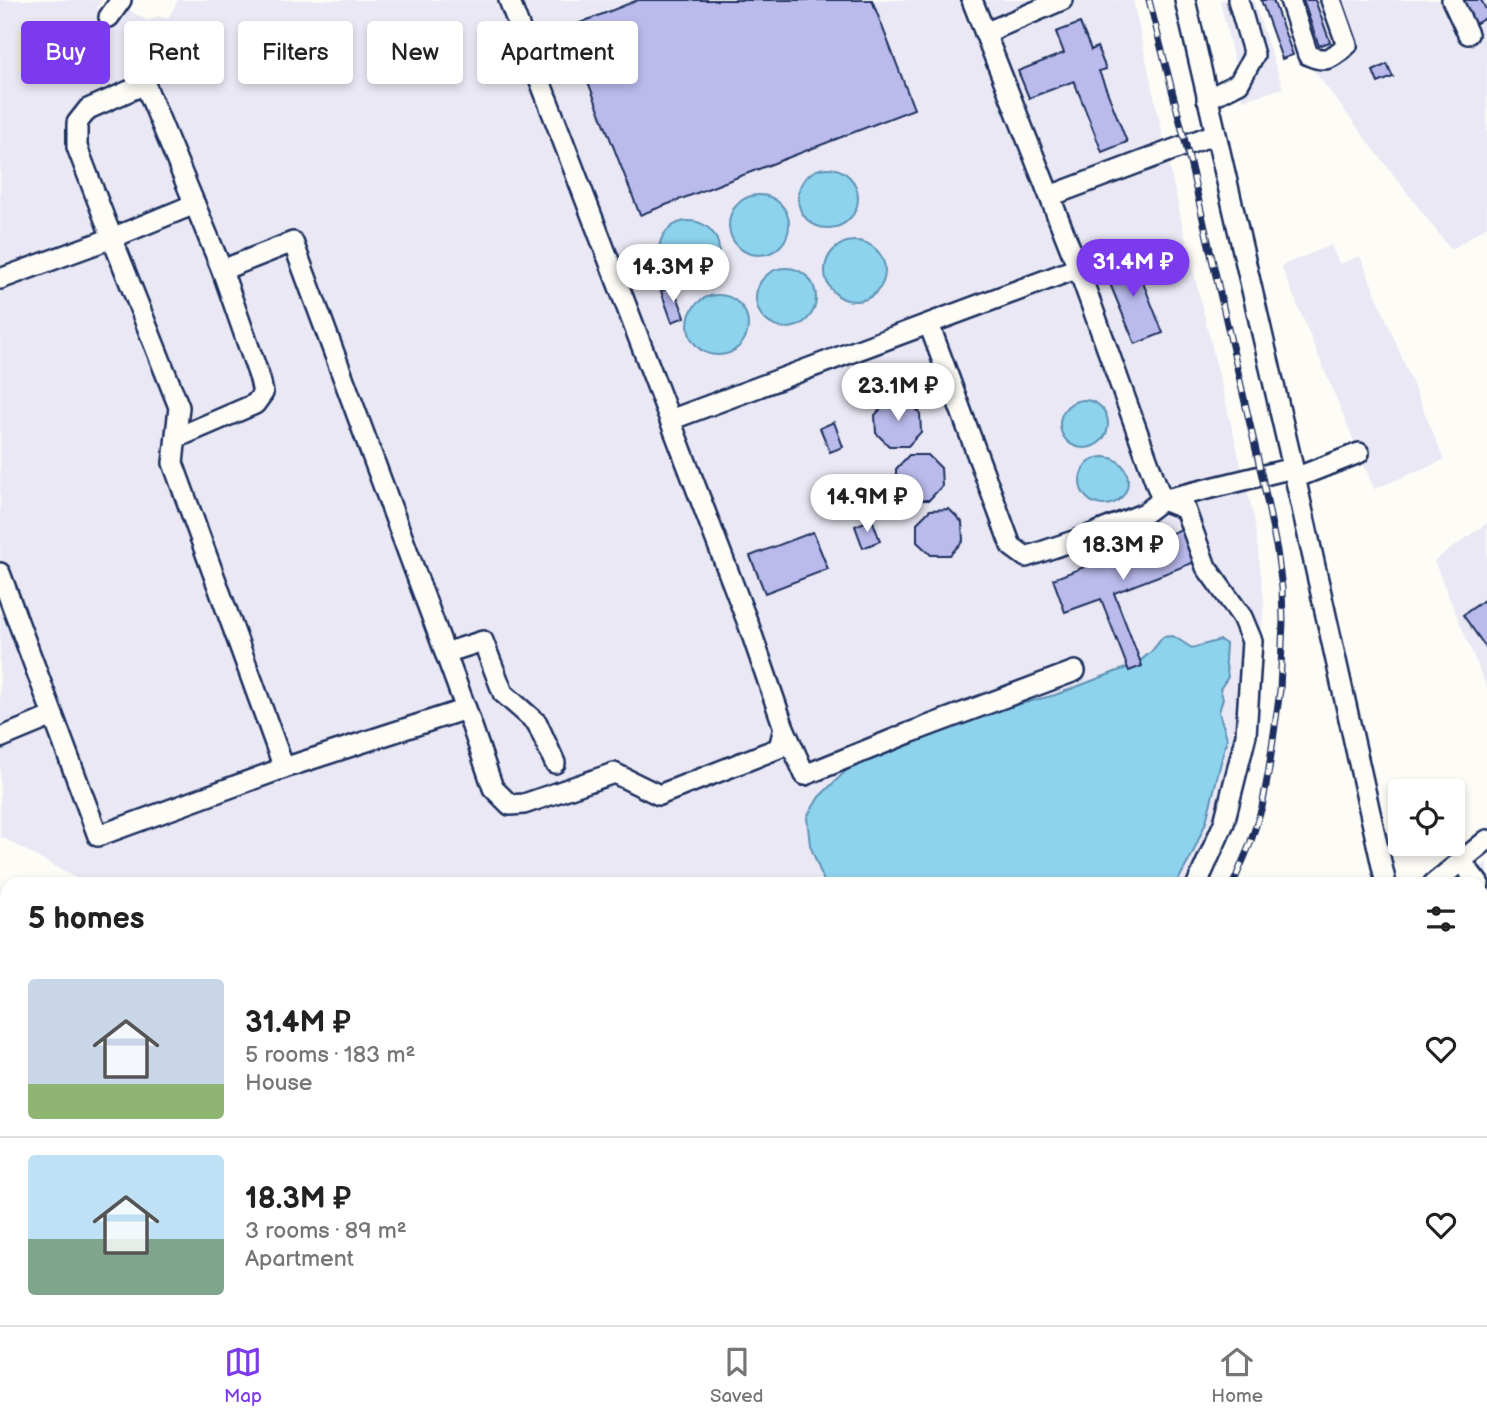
<!DOCTYPE html>
<html lang="en">
<head>
<meta charset="utf-8">
<style>
  :root { --surface:#fff; --page:#f6f6f6; --text:#222; --muted:#767676; --line:#e0e0e0; --accent:#7c3aed }
  body { margin:0; font-family:"Balsamiq Sans",sans-serif; background:var(--page); color:var(--text); height:100vh; display:flex; flex-direction:column; font-size:26px; white-space:nowrap }
  * { box-sizing:border-box; margin:0 }
  p { font-size:23px; color:var(--muted) }
  .icon { flex:none; width:38px; height:38px; fill:none; stroke:currentColor; stroke-width:2; stroke-linecap:round; stroke-linejoin:round }
  .map { position:relative; flex:1; overflow:hidden }
  .sheet { position:absolute; left:0px; top:877px; width:1488px; height:450px; display:flex; flex-direction:column; background:var(--surface); border-radius:21px 21px 0 0; box-shadow:0 4px 10px #0003 }
  .sheet>* { flex:none }
  .banner { position:absolute; left:21px; top:21px; width:700px; height:63px; display:flex; gap:14px }
  .fabs { position:absolute; left:1388px; top:779px; display:grid; gap:14px }
  .fabs a { display:grid; place-items:center; width:77px; height:77px; border-radius:7px; background:var(--surface); box-shadow:0 4px 10px #0003; font-size:35px }
  .price { position:absolute; translate:-50% -60px; padding:0 16px; border-radius:24px; background:#fff; color:#222; font-size:23px; line-height:46px; filter:drop-shadow(0 2px 4px #0008) }
  .price::after { content:''; position:absolute; left:50%; top:42px; width:21px; height:16px; margin-left:-10px; background:inherit; clip-path:polygon(0 0,100% 0,50% 100%) }
  .price.active { background:var(--accent); color:#fff }
  ul { padding:0; list-style:none }
  li { display:flex; align-items:center; gap:21px; height:175px; padding:0 28px }
  li+li { border-top:2px solid var(--line) }
  li span { display:grid; place-items:center; flex:none; width:196px; height:140px; border-radius:7px; color:#555 }
  li>.icon { margin-inline-start:auto }
  span .icon { width:84px; height:84px; fill:#fffc; stroke-width:1 }
  li b { font-size:30px }
  h2 { display:flex; justify-content:space-between; align-items:center; height:84px; padding:0 28px; font-size:30px }
  .pill { padding:0 24px; border-radius:7px; background:var(--surface); box-shadow:0 4px 10px #0003; font-size:24px; line-height:63px }
  .pill.active { background:var(--accent); color:#fff }
  .menu { display:flex; justify-content:space-around; align-items:center; height:98px; border-top:2px solid var(--line); background:var(--surface); font-size:19px; color:var(--muted) }
  .menu a { display:grid; justify-items:center; gap:4px }
  .menu .active { color:var(--accent) }
  .map>svg:first-child { display:block }
  .built { fill:#e9e8f4 }
  .green { fill:#b1d996; stroke:#66847a; stroke-width:2 }
  .water { fill:#8dd3ee; stroke:#5f91b4; stroke-width:2 }
  .building { fill:#babaec; stroke:#1b2f5e; stroke-width:2 }
  .lines { fill:none; stroke-linecap:round; stroke-linejoin:round }
  .minor-casing { stroke:#1b2f5e; stroke-width:24 }
  .minor { stroke:#fdfcf7; stroke-width:19 }
  .rail-casing { stroke:#1b2f5e; stroke-width:7 }
  .rail { stroke:#fdfcf7; stroke-width:4.5; stroke-dasharray:13; stroke-linecap:butt }
</style>
</head>
<body>
<div class="map">
<svg width="1487" height="1325" viewBox="0 0 1487 1325">
  <rect width="100%" height="100%" fill="#fdfcf7"/>
  <filter id="ink" filterUnits="userSpaceOnUse"><feTurbulence type="fractalNoise" baseFrequency=".0143" numOctaves="2"/><feDisplacementMap in="SourceGraphic" scale="14" xChannelSelector="R" yChannelSelector="G"/><feConvolveMatrix kernelMatrix="1 2 1 2 8 2 1 2 1" color-interpolation-filters="sRGB"/></filter>
  <g filter="url(#ink)">
    <g class="built">
      <path d="M0 0H102L97 7 115 21 126 8 148 21 159 16 168 19 178 0H1133L1184 233 1254 518 1264 601 1253 741 1206 884H86L0 836Z"/>
      <path d="M1220 0H1253L1283 88 1243 100Z"/>
      <path d="M1282 0H1487V226L1451 250 1305 59Z"/>
      <path d="M1331 245 1339 264 1360 256 1444 460 1374 489 1281 266Z"/>
      <path d="M1487 523V688L1434 561Z"/>
      <path d="M1487 862V1325H1347L1344 1320H1480V884H1458Z"/>
      <path d="M574 1320H645L633 1325H578Z"/>
      <path d="M955 1320H1083L1086 1325H943Z"/>
      <path d="M1105 1320H1292L1285 1325H1108Z"/>
    </g>
    <path class="green" d="M800 1320H955L943 1325H791Z"/>
    <g class="water">
      <circle cx="828" cy="198" r="30"/>
      <circle cx="759" cy="225" r="30"/>
      <circle cx="689" cy="251" r="30"/>
      <circle cx="855" cy="271" r="30"/>
      <circle cx="786" cy="298" r="30"/>
      <circle cx="718" cy="325" r="30"/>
      <circle cx="1084" cy="424" r="24"/>
      <circle cx="1104" cy="481" r="24"/>
      <path d="M1173 636 1192 648 1220 640 1226 644 1225 659 1228 677 1220 689 1223 698 1219 712 1227 738 1206 822 1192 855 1176 884H825L810 845 807 817 819 797 854 763 994 711 1055 695 1136 664 1151 652 1163 637Z"/>
    </g>
    <g class="building">
      <path d="M638 0H872L914 109 640 215 567 28Z"/>
      <path d="M1261 0H1273L1293 55 1282 59Z"/>
      <path d="M1303 0H1315L1330 42 1319 46Z"/>
      <path d="M1453 0H1481L1487 11V17L1468 28Z"/>
      <path d="M1080 23 1091 50 1097 47 1106 69 1099 71 1127 142 1102 152 1074 81 1029 98 1018 71 1064 53 1056 32Z"/>
      <path d="M1387 64 1393 77 1378 83 1373 71Z"/>
      <path d="M1132 255 1163 333 1135 344 1103 267Z"/>
      <path d="M673 286 685 317 672 322 661 291Z"/>
      <path d="M907 400 920 413 921 432 908 446H889L876 433 875 415 888 401Z"/>
      <path d="M834 422 843 447 830 452 820 428Z"/>
      <path d="M909 455H928L941 468 942 486 929 500H910L896 488V469Z"/>
      <path d="M949 509 962 522 963 541 950 555H931L917 542V523L930 510Z"/>
      <path d="M872 519 880 541 863 548 855 526Z"/>
      <path d="M1182 529 1195 562 1114 593 1142 666 1129 671 1101 599 1065 612 1053 579Z"/>
      <path d="M813 532 828 569 765 593 750 556Z"/>
      <path d="M1487 598V649L1463 615Z"/>
      <path d="M1487 980V1027L1480 1031V984Z"/>
      <path d="M1487 1087V1165L1480 1170V1092Z"/>
      <path d="M1487 1220V1251L1480 1255V1225Z"/>
      <path d="M1487 1292V1325H1462L1458 1320H1480V1297Z"/>
      <path d="M1021 1320H1070L1073 1325H1010Z"/>
      <path d="M1226 1320H1253L1244 1325H1229Z"/>
      <path d="M1355 1320H1359L1362 1325H1349L1348 1322Z"/>
    </g>
    <g class="lines">
      <defs>
        <g id="minor">
          <path d="M509 0 749 626 784 728 805 775 909 733 1075 671"/>
          <path d="M972 0 985 33 1062 0"/>
          <path d="M1185 0 1289 450 1386 884"/>
          <path d="M1290 0 1308 55C1327 64 1333 57 1347 45L1331 0"/>
          <path d="M1452 0 1468 34"/>
          <path d="M109 17 121 0"/>
          <path d="M985 33 1078 268 1162 500 1185 509 1206 567 1242 617 1252 641 1246 735 1224 823 1197 884"/>
          <path d="M1207 99 1239 83 1254 55 1238 0"/>
          <path d="M1050 196 1215 134"/>
          <path d="M0 279 112 238 77 147V123L88 109 145 84 222 270 293 242 466 709 284 768 173 463 179 407 112 238 195 204"/>
          <path d="M929 324 1011 546 1026 557 1085 537 1145 513 1162 500 1293 468"/>
          <path d="M670 420 1078 268"/>
          <path d="M176 438 255 404 263 393 260 379 222 270"/>
          <path d="M1295 478 1359 453"/>
          <path d="M0 573 98 836 284 768"/>
          <path d="M445 653 483 641 503 693 537 723 555 763"/>
          <path d="M466 709 493 788 510 805 524 804 614 773 659 795 779 748 784 728"/>
          <path d="M0 738 53 716"/>
          <path d="M1461 861 1479 884"/>
          <path d="M1433 884 1487 840"/>
          <path d="M1096 1320 1098 1325"/>
          <path d="M748 1325 760 1320"/>
        </g>
      </defs>
      <use href="#minor" class="minor-casing"/>
      <use href="#minor" class="minor"/>
      <defs>
        <g id="rail">
          <path d="M1149 0 1186 145 1263 481 1277 551 1282 588 1283 621 1280 690 1269 769 1262 807 1250 844 1233 884"/>
          <path d="M676 1325 688 1320"/>
        </g>
      </defs>
      <use href="#rail" class="rail-casing"/>
      <use href="#rail" class="rail"/>
    </g>
  </g>
</svg>
<div class="fabs">
<a><svg class="icon" aria-label="locate" viewBox="0 0 24 24"><circle cx="12" cy="12" r="6"/><path d="M12 2v4M12 18v4M2 12h4M18 12h4"/></svg></a>
</div>
<b class="price active" style="left:1133px;top:299px">31.4M ₽</b>
<b class="price" style="left:673px;top:304px">14.3M ₽</b>
<b class="price" style="left:898px;top:423px">23.1M ₽</b>
<b class="price" style="left:867px;top:534px">14.9M ₽</b>
<b class="price" style="left:1123px;top:582px">18.3M ₽</b>
<div class="banner">
<a class="pill active">Buy</a>
<a class="pill">Rent</a>
<a class="pill">Filters</a>
<a class="pill">New</a>
<a class="pill">Apartment</a>
</div>
<section class="sheet">
<h2>5 homes<svg class="icon" aria-label="filters" viewBox="0 0 24 24"><path d="M4 7h16M4 17h16"/><circle cx="9" cy="7" r="2"/><circle cx="15" cy="17" r="2"/></svg></h2>
<ul>
<li><span style="background:linear-gradient(#c9d6e8 75%,#8fb573 0)"><svg class="icon" aria-label="home" viewBox="0 0 24 24"><path d="M3 11l9-7 9 7M6 9v11h12V9"/></svg></span><div><b>31.4M ₽</b><p>5 rooms · 183 m²</p><p>House</p></div><svg class="icon" aria-label="heart" viewBox="0 0 24 24"><path d="M12 20l-8-8c-3-5 5-10 8-4 3-6 11-1 8 4z"/></svg></li>
<li><span style="background:linear-gradient(#bfe0f5 60%,#7fa58c 0)"><svg class="icon" aria-label="home" viewBox="0 0 24 24"><path d="M3 11l9-7 9 7M6 9v11h12V9"/></svg></span><div><b>18.3M ₽</b><p>3 rooms · 89 m²</p><p>Apartment</p></div><svg class="icon" aria-label="heart" viewBox="0 0 24 24"><path d="M12 20l-8-8c-3-5 5-10 8-4 3-6 11-1 8 4z"/></svg></li>
</ul>
</section>
</div>
<nav class="menu">
<a class="active"><svg class="icon" aria-label="map" viewBox="0 0 24 24"><path d="M3 6l6-2 6 2 6-2v14l-6 2-6-2-6 2zM9 4v14M15 6v14"/></svg>Map</a>
<a><svg class="icon" aria-label="saved" viewBox="0 0 24 24"><path d="M7 4h10v16l-5-4-5 4z"/></svg>Saved</a>
<a><svg class="icon" aria-label="home" viewBox="0 0 24 24"><path d="M3 11l9-7 9 7M6 9v11h12V9"/></svg>Home</a>
</nav>
</body>
</html>
